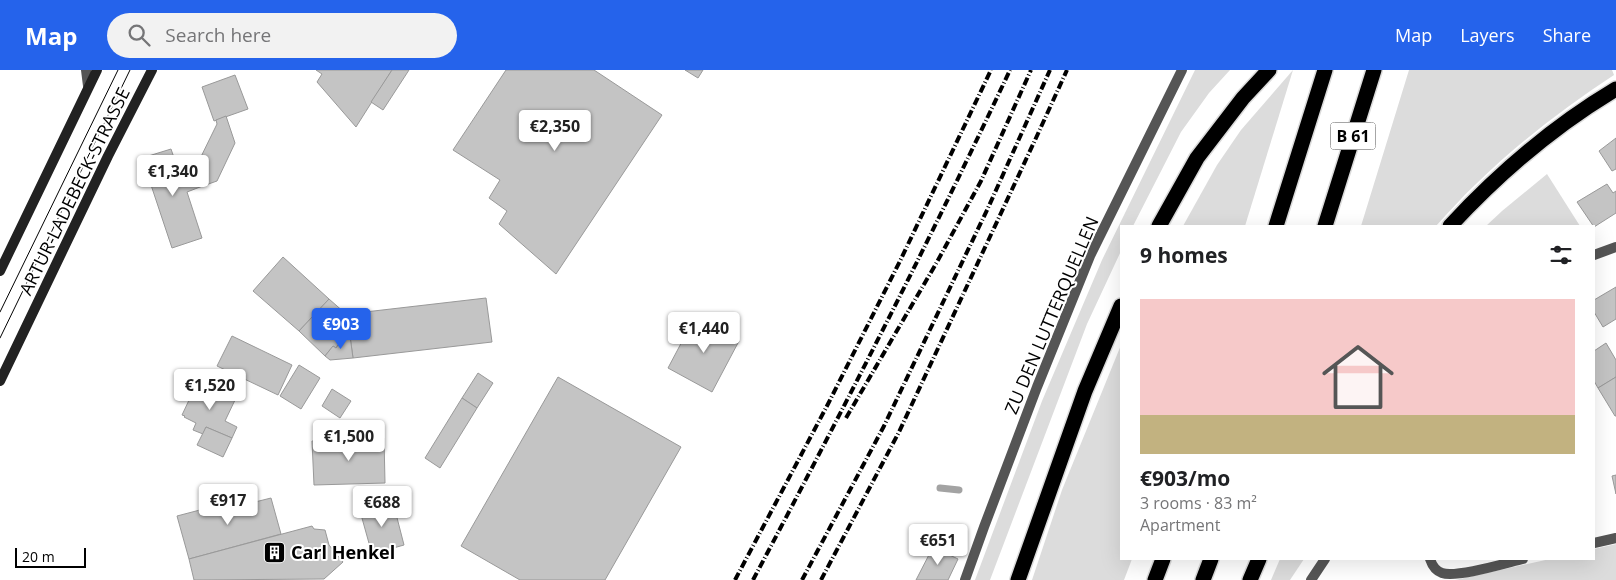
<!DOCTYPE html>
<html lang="en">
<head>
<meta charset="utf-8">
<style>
  :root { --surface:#fff; --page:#f2f2f2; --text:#202124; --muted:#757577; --accent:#2563eb }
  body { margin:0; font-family:"Open Sans",sans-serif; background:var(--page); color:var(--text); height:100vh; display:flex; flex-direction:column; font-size:19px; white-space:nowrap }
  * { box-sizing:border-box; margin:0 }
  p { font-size:16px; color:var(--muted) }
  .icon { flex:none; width:28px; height:28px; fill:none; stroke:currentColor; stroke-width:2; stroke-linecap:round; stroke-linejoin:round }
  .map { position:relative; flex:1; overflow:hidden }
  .drawer { position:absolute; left:1120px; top:155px; width:475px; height:335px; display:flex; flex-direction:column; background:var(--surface); border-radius:0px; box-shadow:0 5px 20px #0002 }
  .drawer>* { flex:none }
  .scale { position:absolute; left:15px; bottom:12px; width:71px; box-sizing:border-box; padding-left:5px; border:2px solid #000; border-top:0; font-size:14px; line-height:18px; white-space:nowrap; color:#000; -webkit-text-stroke:4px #fff; paint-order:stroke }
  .price { position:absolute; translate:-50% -42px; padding:0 11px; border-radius:5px; background:#fff; color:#222; font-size:16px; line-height:32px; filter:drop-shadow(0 1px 2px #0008) }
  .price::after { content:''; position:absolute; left:50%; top:30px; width:15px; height:11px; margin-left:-8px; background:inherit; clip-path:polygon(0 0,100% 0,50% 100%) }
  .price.on { background:var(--accent); color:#fff }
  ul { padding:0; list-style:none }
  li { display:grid; align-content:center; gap:10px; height:265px; padding:0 20px }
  li span { display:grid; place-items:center; height:155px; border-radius:0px; color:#555 }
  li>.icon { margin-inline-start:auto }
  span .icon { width:90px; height:90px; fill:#fffc; stroke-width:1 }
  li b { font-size:21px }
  h2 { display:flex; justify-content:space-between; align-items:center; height:60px; padding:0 20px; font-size:21px }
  header { display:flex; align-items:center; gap:30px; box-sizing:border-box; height:70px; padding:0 25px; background:var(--accent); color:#fff }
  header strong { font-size:24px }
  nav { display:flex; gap:28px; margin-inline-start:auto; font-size:18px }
  .search { width:350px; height:45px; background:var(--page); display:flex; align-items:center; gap:12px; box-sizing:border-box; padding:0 18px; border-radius:28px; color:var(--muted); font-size:19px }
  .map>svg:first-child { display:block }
  .green { fill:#dcdcdc }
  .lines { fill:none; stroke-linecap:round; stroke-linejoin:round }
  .stream { stroke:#a3a3a3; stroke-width:7 }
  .building { fill:#c4c4c4; stroke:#999 }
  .highway-casing { stroke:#dbdbdb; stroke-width:18 }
  .lane { stroke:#555; stroke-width:10 }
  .street { stroke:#555; stroke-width:10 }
  .secondary { stroke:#222; stroke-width:10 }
  .highway { stroke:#000; stroke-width:15 }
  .tram { stroke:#000; stroke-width:1 }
  .rail { stroke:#000; stroke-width:4; stroke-dasharray:8 2.5 1 2.5; stroke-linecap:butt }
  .labels { text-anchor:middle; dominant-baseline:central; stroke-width:4; stroke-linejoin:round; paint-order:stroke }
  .shield { fill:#fff; stroke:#4c4c4c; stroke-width:1 }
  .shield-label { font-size:16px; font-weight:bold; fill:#000 }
  .street-label { font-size:18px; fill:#000; stroke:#fff }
  .poi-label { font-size:18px; font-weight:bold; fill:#000; stroke:#fff; text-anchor:start }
</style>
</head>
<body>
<header>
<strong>Map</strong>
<div class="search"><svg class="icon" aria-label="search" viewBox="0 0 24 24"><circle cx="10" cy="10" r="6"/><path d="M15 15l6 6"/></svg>Search here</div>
<nav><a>Map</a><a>Layers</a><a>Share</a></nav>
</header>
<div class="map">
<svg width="1616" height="510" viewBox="0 0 1616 510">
  <rect width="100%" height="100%" fill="#fff"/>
  <g class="green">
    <path d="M1195 0H1230L1209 23 1181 62 1133 156H1121V181L1087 254 990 510H975L1042 331 1102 190Z"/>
    <path d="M1293 0 1245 156H1183L1217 95 1241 60Z"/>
    <path d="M1409 0H1612L1614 5C1565 37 1518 73 1476 114 1462 127 1449 142 1436 156H1361Z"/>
    <path d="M1547 104 1580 156H1486L1502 141Z"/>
    <path d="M1121 275V489H1132L1124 510H1032L1062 420Z"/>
    <path d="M1616 474V510H1455L1550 489H1594V479Z"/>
    <path d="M1280 489H1304L1290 510H1271Z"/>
  </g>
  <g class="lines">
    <path class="stream" d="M940 418 959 420"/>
  </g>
  <g class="building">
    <path d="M316 0H392L356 57 317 12 322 4Z"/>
    <path d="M392 0H409L383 40 371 32Z"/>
    <path d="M506 0H594L662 45 556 204 499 154 507 141 489 128 500 110 453 80Z"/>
    <path d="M685 0H703L698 8Z"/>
    <path d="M235 5 248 39 214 51 202 17Z"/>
    <path d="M226 46 235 73 217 111 200 117 194 101 217 54 216 50Z"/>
    <path d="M1616 68V99L1612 101 1599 81Z"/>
    <path d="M171 79 180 105 194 101 200 117 187 122 202 168 172 178 142 88Z"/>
    <path d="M1607 114 1613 123 1616 121V143L1594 157 1577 132Z"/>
    <path d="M283 187 329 229 299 261 253 221Z"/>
    <path d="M1616 217V249L1603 257 1594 242V230Z"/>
    <path d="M486 228 492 272 353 288 350 266 346 264 357 249H361L365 242Z"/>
    <path d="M329 229 353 250 357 249 336 278 333 276 325 286 299 261Z"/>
    <path d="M695 247 739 271 712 322 668 298Z"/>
    <path d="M346 264 350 266 353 288 330 290 325 286 333 276 336 278Z"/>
    <path d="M232 266 292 295 278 325 217 296Z"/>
    <path d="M1606 273 1616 290V307L1598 318 1594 311V281Z"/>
    <path d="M299 295 320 308 301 339 280 326Z"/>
    <path d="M478 303 493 313 477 338 462 328Z"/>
    <path d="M558 307 681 377 605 510H520L461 476Z"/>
    <path d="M1616 307V346H1615L1598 318Z"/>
    <path d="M200 313 235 330 225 351 237 357 232 368 206 357 203 364 193 360 196 353 184 347 185 346 182 345 190 328 192 330Z"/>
    <path d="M332 319 351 331 340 348 322 336Z"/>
    <path d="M462 328 477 338 440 398 425 388Z"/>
    <path d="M206 357 232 368 223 387 197 375Z"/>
    <path d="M384 368 385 413 314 415 312 371Z"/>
    <path d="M1616 405V424L1612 406Z"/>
    <path d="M253 426 255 432 271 428 281 464 189 489 177 446Z"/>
    <path d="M393 432 404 475 372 484 360 441Z"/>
    <path d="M312 456 314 459 325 460 329 475 343 492 324 509 194 510 189 489Z"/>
    <path d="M933 477 958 489 948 510H916Z"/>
  </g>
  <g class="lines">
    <defs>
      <g id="highway">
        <path d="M1159 156 1197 88 1243 28 1269 0"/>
        <path d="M1276 156 1325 0"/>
        <path d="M1325 156 1374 0"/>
        <path d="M1450 156C1499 103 1554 56 1616 19"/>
        <path d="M1018 510 1085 321 1121 236"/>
        <path d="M1155 510 1163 489"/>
        <path d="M1203 510 1211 489"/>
        <path d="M1250 510 1259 489"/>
      </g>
    </defs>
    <use href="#highway" class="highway-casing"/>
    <g class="lane">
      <path d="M1594 473 1616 468"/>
      <path d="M1430 489C1432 495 1436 501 1442 503 1457 508 1506 493 1523 489"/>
      <path d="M965 510 984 457 1037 317 1090 186 1182 0"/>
    </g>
    <g class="street">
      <path d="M86 0 88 16"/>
      <path d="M1594 185 1616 177"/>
      <path d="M1311 510 1325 489"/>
    </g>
    <g class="secondary">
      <path d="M0 201 97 0"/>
      <path d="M0 311 108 86 152 0"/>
    </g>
    <use href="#highway" class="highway"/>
    <g class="tram">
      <path d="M0 242 118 0"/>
      <path d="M0 268 130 0"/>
    </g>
    <g class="rail">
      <path d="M846 348 937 192 981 111 1031 0"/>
      <path d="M735 510 828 334 901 189 991 0"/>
      <path d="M753 510C842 342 929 172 1010 0"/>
      <path d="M802 510 884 356 988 138 1050 0"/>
      <path d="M821 510 899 362 1036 68 1067 0"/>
    </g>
  </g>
  <defs>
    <symbol id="building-square" viewBox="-11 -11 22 22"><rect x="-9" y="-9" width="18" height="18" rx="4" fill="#000" stroke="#fff"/><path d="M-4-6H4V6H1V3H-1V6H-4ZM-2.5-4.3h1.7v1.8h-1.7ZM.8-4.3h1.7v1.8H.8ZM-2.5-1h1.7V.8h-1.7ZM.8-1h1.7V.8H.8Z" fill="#fff"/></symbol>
  </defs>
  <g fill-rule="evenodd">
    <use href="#building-square" x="262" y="470" width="25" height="25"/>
  </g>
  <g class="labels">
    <rect class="shield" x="1330.5" y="52.5" width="45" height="27" rx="4"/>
    <g class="shield-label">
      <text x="1353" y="66">B 61</text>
    </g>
    <g class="street-label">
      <text transform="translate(74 121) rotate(-64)">ARTUR-LADEBECK-STRASSE</text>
      <text transform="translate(1051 245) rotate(-67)">ZU DEN LUTTERQUELLEN</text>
    </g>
    <g class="poi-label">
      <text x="291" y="482">Carl Henkel</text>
    </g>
  </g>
</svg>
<div class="scale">20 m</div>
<b class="price" style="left:555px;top:82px">€2,350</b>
<b class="price" style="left:173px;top:127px">€1,340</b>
<b class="price on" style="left:341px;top:280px">€903</b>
<b class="price" style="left:704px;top:284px">€1,440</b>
<b class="price" style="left:210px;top:341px">€1,520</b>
<b class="price" style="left:349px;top:392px">€1,500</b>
<b class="price" style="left:228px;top:456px">€917</b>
<b class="price" style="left:382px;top:458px">€688</b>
<b class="price" style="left:938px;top:496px">€651</b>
<section class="drawer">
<h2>9 homes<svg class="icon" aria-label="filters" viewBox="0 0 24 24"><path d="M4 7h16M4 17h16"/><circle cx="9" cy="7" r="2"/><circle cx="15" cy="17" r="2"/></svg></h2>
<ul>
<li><span style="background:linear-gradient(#f6c9c9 75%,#c2b280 0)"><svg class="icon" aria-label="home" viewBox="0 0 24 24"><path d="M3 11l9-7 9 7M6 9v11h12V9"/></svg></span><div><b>€903/mo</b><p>3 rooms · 83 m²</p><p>Apartment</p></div></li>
</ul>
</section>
</div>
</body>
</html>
